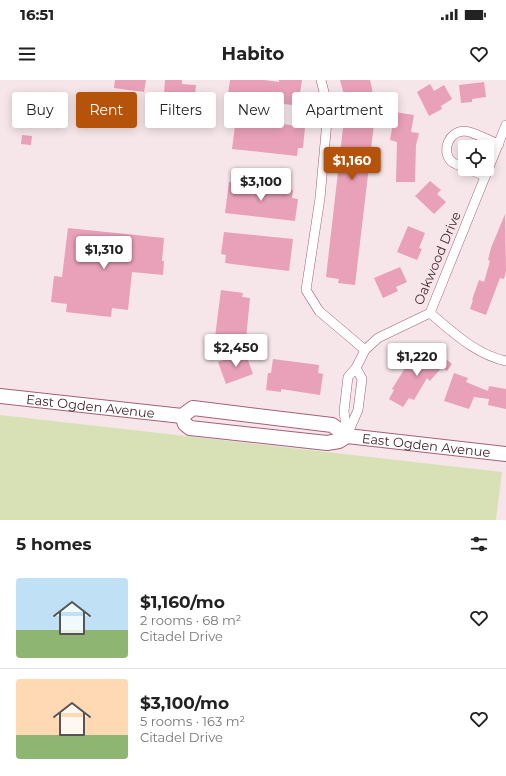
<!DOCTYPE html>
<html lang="en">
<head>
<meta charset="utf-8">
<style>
  :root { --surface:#fff; --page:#f6f6f6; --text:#222; --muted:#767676; --line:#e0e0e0; --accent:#b45309 }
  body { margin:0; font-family:Montserrat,sans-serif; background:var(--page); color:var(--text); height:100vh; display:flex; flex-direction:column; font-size:15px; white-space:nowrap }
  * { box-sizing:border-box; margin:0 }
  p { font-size:13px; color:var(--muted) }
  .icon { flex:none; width:22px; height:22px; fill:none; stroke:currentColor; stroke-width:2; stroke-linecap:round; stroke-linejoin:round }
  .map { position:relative; height:440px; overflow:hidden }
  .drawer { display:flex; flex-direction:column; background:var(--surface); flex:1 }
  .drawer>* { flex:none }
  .top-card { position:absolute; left:12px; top:12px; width:482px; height:36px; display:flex; gap:8px }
  .controls { position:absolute; left:458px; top:60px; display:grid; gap:8px }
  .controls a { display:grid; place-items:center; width:36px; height:36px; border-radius:4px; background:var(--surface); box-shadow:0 2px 10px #0003; font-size:20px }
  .price { position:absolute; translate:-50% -34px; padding:0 9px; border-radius:4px; background:#fff; color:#222; font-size:13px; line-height:26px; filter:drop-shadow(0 1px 2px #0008) }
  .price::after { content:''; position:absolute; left:50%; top:24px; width:12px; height:9px; margin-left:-6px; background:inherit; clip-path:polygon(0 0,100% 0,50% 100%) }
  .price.current { background:var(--accent); color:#fff }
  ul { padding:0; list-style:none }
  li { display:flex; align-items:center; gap:12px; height:100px; padding:0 16px }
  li+li { border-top:1px solid var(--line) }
  li span { display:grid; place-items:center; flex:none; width:112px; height:80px; border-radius:4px; color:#555 }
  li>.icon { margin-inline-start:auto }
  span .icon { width:48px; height:48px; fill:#fffc; stroke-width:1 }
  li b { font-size:17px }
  h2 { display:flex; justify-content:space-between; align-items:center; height:48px; padding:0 16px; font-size:17px }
  .pill { padding:0 14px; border-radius:4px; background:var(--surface); box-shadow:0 2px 10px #0003; font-size:14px; line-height:36px }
  .pill.current { background:var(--accent); color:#fff }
  .status { display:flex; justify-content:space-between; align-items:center; height:28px; padding:0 20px; background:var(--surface); direction:ltr }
  .status svg { height:11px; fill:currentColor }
  header { display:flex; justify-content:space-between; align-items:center; height:52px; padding:0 16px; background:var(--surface); font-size:18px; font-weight:700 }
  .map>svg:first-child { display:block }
  .green { fill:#d8e1b6 }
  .building { fill:#e9a0b9 }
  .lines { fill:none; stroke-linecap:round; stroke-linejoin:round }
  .minor-casing { stroke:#a65f78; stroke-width:10 }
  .primary-casing { stroke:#a65f78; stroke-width:16 }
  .minor { stroke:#fff; stroke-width:9 }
  .primary { stroke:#fff; stroke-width:14 }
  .labels { text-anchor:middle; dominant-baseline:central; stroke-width:3; stroke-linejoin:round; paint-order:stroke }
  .street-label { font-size:13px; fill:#452731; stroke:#f6e6ea }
</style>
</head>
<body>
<div class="status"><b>16:51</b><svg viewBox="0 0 49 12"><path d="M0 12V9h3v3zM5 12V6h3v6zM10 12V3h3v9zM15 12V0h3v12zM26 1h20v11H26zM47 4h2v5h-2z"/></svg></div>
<header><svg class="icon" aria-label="menu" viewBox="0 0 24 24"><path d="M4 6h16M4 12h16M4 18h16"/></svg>Habito<svg class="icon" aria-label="heart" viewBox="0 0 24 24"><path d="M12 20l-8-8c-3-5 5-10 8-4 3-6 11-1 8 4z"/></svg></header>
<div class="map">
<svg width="506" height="440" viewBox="0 0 506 440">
  <rect width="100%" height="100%" fill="#f6e6ea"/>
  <path class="green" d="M0 335 502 392 496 440H0Z"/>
  <g class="building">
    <path d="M115 0H146L144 12 114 8Z"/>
    <path d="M165 0H182V4L196 5 195 17 164 14Z"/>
    <path d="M230 0H265L279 2V0H302L298 26 259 20V24L227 21Z"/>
    <path d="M340 0H370L376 27 355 205 338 203 339 199 326 197 346 22Z"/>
    <path d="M484 2 486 17 472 19V22L461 23 459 5Z"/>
    <path d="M430 4 434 11 444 5 452 19 441 26 442 29 429 36 417 12Z"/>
    <path d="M395 32 414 35 411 52 419 53 416 65 415 102H396L397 62 390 60Z"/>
    <path d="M236 38 305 47 303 68H298L297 76 232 69Z"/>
    <path d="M22 55 32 56 31 65 21 64Z"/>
    <path d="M430 101 441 110 437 114 446 122 434 134 415 116Z"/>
    <path d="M229 102 293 110 292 118 298 119 295 141 225 133Z"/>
    <path d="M505 134 506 191 504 199 500 198 486 235 470 229 473 220H472L479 200 484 202 490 181 488 180 491 168Z"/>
    <path d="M408 146 425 153 419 168 422 169 417 180 397 172Z"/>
    <path d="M68 148 164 158 162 181H164L163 195 132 192 128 230 112 228 111 237 66 232 67 224 51 222 54 196 62 197Z"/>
    <path d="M224 152 293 159 289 191 225 183 226 175 221 174Z"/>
    <path d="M400 187 407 202 396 207 398 211 383 218 374 198Z"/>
    <path d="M221 210 243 213 242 217 250 218 245 269 214 265Z"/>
    <path d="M435 270 452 284 447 291 442 287 430 301 427 298 414 320 409 318 403 327 389 319 394 310 392 309 407 285 417 273 426 281Z"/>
    <path d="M245 272 253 294 226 304 218 282Z"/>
    <path d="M273 279 319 285 318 293 323 294 320 315 281 309V312L266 310 268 293H271Z"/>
    <path d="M454 293 468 298 466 302 488 311 489 306 506 309V329L488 325 489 319 474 317 469 329 444 321Z"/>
  </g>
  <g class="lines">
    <defs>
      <g id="minor">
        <path d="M321 0 328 28 327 41 320 118 306 210 319 231 365 270"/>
        <path d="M465 88C461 86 454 84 451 81 441 70 449 52 464 51 472 51 490 61 499 64"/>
        <path d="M468 89 485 96"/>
        <path d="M430 233C454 253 475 274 506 281"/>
        <path d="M347 355 358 330 362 299 356 288"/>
        <path d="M347 356 344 331 348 297 356 288 365 270 378 258 430 233 506 45"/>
      </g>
      <g id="primary">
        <path id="s1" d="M0 316 182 336 193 328 332 345 347 356 506 374"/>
        <path d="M182 336 185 344 190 348 327 363 339 361 347 356"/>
      </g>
    </defs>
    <use href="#minor" class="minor-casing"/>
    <use href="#primary" class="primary-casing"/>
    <use href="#minor" class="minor"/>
    <use href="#primary" class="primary"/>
  </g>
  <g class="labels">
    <g class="street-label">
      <text transform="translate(437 178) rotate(-67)">Oakwood Drive</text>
      <text stroke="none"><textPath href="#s1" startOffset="91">East Ogden Avenue</textPath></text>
      <text stroke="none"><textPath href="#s1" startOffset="435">East Ogden Avenue</textPath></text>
    </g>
  </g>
</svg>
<div class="controls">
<a><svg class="icon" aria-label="locate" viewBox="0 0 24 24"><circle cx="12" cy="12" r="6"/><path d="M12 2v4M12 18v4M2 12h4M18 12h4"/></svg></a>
</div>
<b class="price current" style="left:352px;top:101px">$1,160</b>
<b class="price" style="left:261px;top:122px">$3,100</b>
<b class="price" style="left:104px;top:190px">$1,310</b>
<b class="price" style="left:236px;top:288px">$2,450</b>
<b class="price" style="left:417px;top:297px">$1,220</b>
<div class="top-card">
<a class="pill">Buy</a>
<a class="pill current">Rent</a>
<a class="pill">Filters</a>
<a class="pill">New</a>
<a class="pill">Apartment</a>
</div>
</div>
<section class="drawer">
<h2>5 homes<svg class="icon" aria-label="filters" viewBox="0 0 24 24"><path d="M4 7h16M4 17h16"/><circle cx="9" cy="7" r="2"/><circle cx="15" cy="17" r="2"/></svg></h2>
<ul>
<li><span style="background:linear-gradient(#bfe0f5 65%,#8fb573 0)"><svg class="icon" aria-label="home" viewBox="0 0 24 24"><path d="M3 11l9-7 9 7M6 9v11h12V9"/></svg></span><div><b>$1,160/mo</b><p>2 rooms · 68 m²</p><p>Citadel Drive</p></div><svg class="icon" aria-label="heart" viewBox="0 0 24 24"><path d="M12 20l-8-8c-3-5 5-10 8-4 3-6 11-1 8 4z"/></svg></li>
<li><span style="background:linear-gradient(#ffd9b3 70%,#8fb573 0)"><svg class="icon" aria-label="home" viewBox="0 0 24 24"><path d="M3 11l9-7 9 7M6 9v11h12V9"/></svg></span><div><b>$3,100/mo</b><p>5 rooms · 163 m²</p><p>Citadel Drive</p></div><svg class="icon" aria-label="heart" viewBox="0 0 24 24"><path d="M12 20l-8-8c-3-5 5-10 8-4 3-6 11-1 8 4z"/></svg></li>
</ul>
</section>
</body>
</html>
